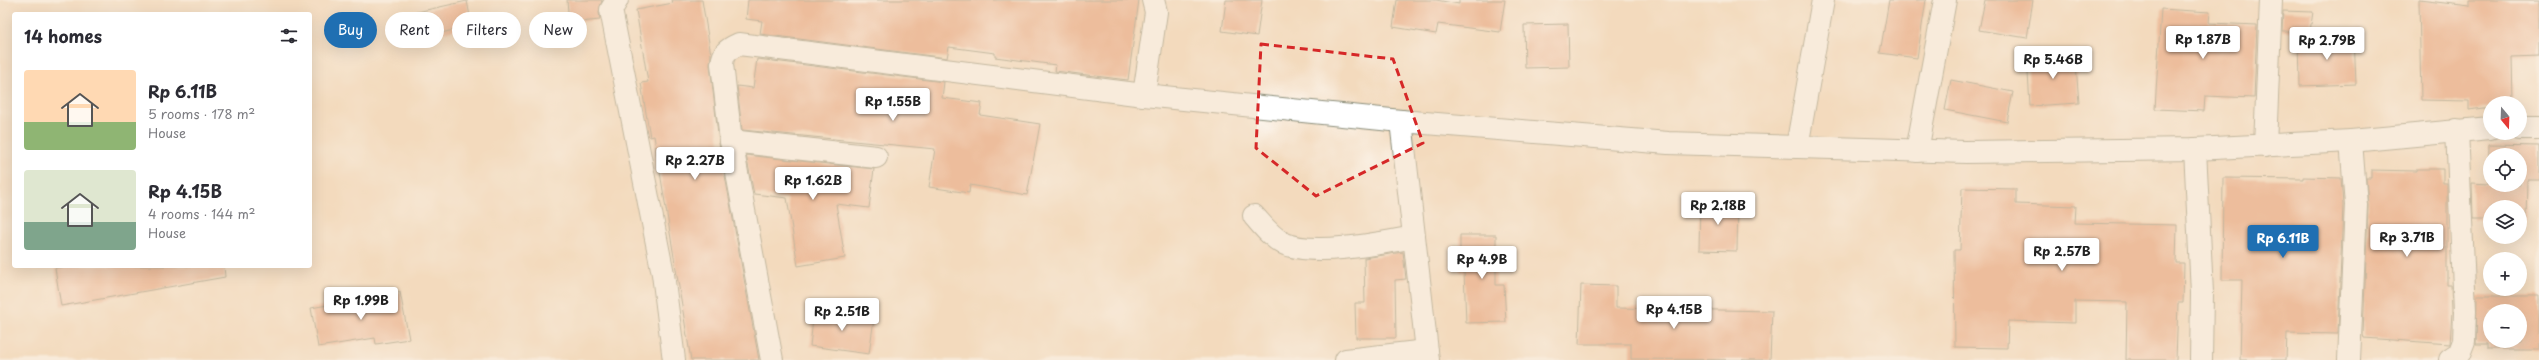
<!DOCTYPE html>
<html lang="en">
<head>
<meta charset="utf-8">
<style>
  :root { --surface:#fff; --page:#f7f7f7; --text:#2b2b33; --muted:#7c7c81; --accent:#1f6fb2 }
  body { margin:0; font-family:"Playpen Sans",sans-serif; background:var(--page); color:var(--text); height:100vh; display:flex; flex-direction:column; font-size:15px; white-space:nowrap }
  * { box-sizing:border-box; margin:0 }
  p { font-size:13px; color:var(--muted) }
  .icon { flex:none; width:22px; height:22px; fill:none; stroke:currentColor; stroke-width:2; stroke-linecap:round; stroke-linejoin:round }
  .map { position:relative; flex:1; overflow:hidden }
  .details { position:absolute; left:12px; top:12px; width:300px; height:256px; display:flex; flex-direction:column; background:var(--surface); border-radius:4px; box-shadow:0 4px 16px #0002 }
  .details>* { flex:none }
  .top-card { position:absolute; left:324px; top:12px; width:380px; height:36px; display:flex; gap:8px }
  .needle { width:26px; rotate:161deg }
  .buttons { position:absolute; left:2483px; top:96px; display:grid; gap:8px }
  .buttons a { display:grid; place-items:center; width:44px; height:44px; border-radius:50%; background:var(--surface); box-shadow:0 4px 16px #0002; font-size:20px }
  .price { position:absolute; translate:-50% -34px; padding:0 9px; border-radius:4px; background:#fff; color:#222; font-size:13px; line-height:26px; filter:drop-shadow(0 1px 2px #0008) }
  .price::after { content:''; position:absolute; left:50%; top:24px; width:12px; height:9px; margin-left:-6px; background:inherit; clip-path:polygon(0 0,100% 0,50% 100%) }
  .price.current { background:var(--accent); color:#fff }
  ul { padding:0; list-style:none }
  li { display:flex; align-items:center; gap:12px; height:100px; padding:0 12px }
  li span { display:grid; place-items:center; flex:none; width:112px; height:80px; border-radius:4px; color:#555 }
  li>.icon { margin-inline-start:auto }
  span .icon { width:48px; height:48px; fill:#fffc; stroke-width:1 }
  li b { font-size:17px }
  h2 { display:flex; justify-content:space-between; align-items:center; height:48px; padding:0 12px; font-size:17px }
  .pill { padding:0 14px; border-radius:18px; background:var(--surface); box-shadow:0 4px 16px #0002; font-size:14px; line-height:36px }
  .pill.current { background:var(--accent); color:#fff }
  .map>svg:first-child { display:block }
  .building { fill:#e69a73; fill-rule:evenodd }
  .lines { fill:none; stroke-linecap:round; stroke-linejoin:round }
  .minor-casing { stroke:#898c78; stroke-width:24 }
  .minor { stroke:#fff; stroke-width:22 }
  .marked { fill:none; stroke:#d62828; stroke-width:3; stroke-dasharray:8 5; stroke-linejoin:round }
</style>
</head>
<body>
<div class="map">
<svg width="2539" height="360" viewBox="0 0 2539 360">
  <rect width="100%" height="100%" fill="#fff"/>
  <filter id="ink" filterUnits="userSpaceOnUse"><feTurbulence type="fractalNoise" baseFrequency=".025" numOctaves="2"/><feDisplacementMap in="SourceGraphic" scale="8" xChannelSelector="R" yChannelSelector="G"/><feConvolveMatrix kernelMatrix="1 2 1 2 8 2 1 2 1" color-interpolation-filters="sRGB"/></filter>
  <filter id="wash" filterUnits="userSpaceOnUse"><feTurbulence type="fractalNoise" baseFrequency=".012" numOctaves="4" result="noise"/><feDisplacementMap in="SourceGraphic" scale="16" xChannelSelector="R" yChannelSelector="G"/><feGaussianBlur stdDeviation="0.9" result="paint"/><feColorMatrix in="noise" values="0 0 0 0 0 0 0 0 0 0 0 0 0 0 0 0 0 1.4 0 .05"/><feComposite in="paint" operator="in"/></filter>
  <g filter="url(#wash)">
    <rect width="100%" height="100%" fill="#f3dabd"/>
    <g id="blocks">
      <g class="building">
        <path d="M567 0H602L599 12 600 20 569 23Z"/>
        <path d="M672 0H702L711 55 710 65 719 143 759 360H691L654 136 650 137 641 83 648 82 636 10 673 3Z"/>
        <path d="M748 0H1139L1128 80 1055 71 1056 65 995 57V53L949 47 947 58 760 34 762 21 746 19Z"/>
        <path d="M1226 0H1262L1257 36 1222 31Z"/>
        <path d="M1397 0H1436L1459 4V0H1505L1500 32 1438 24 1436 34 1393 27Z"/>
        <path d="M1889 0H1926L1917 58 1880 53Z"/>
        <path d="M1985 0H2033L2027 38 1979 30Z"/>
        <path d="M2419 0 2470 6V0H2539V56L2512 57 2513 103H2490V107L2469 110V101L2421 100Z"/>
        <path d="M467 1 472 26 414 39 408 14Z"/>
        <path d="M2161 9 2210 12 2209 23 2257 25 2254 98 2205 96 2204 111 2155 109Z"/>
        <path d="M2283 11 2313 12 2310 31H2282Z"/>
        <path d="M1568 24 1569 67 1525 68 1524 25Z"/>
        <path d="M2354 36 2356 84 2300 86 2299 38Z"/>
        <path d="M2075 53 2079 103 2030 106 2027 56Z"/>
        <path d="M757 59 944 82 942 98 982 103 980 115 1040 124 1027 195 970 185 969 193 929 187 935 149 742 130 737 86 753 88Z"/>
        <path d="M1951 80 2013 92 2007 122 1945 110Z"/>
        <path d="M2489 145 2539 146V180H2527L2526 220H2520V207H2490V219H2473L2472 183 2488 184ZM2490 155H2520V185H2490Z"/>
        <path d="M746 155 874 169 869 208 836 204 845 258 798 266 787 198 754 194Z"/>
        <path d="M2417 169H2443V183H2447V285H2451L2452 311 2450 344 2364 338 2363 335 2368 206 2366 178H2371V170L2417 171Z"/>
        <path d="M2303 177 2341 178 2343 205 2338 334 2287 333 2286 360H2240L2242 280H2222L2223 178 2303 179Z"/>
        <path d="M1962 188 2016 189V204L2076 206 2075 223 2177 225 2176 263H2184L2183 303H2178L2176 360H2126L2127 302 2075 301V323L2008 321 2007 348 1955 347 1954 250H1960Z"/>
        <path d="M1700 200 1738 201 1737 251 1699 250Z"/>
        <path d="M1460 235H1496V285H1504L1506 322 1466 323 1464 271 1460 272Z"/>
        <path d="M1403 252 1406 279 1395 280 1396 338H1356L1355 303H1365L1364 258Z"/>
        <path d="M69 266H224L225 277 61 306 55 268Z"/>
        <path d="M1581 285 1616 286V308L1772 311 1770 360 1631 359V344H1579Z"/>
        <path d="M400 292 409 339 376 344 375 338 318 347 311 308Z"/>
        <path d="M2477 296H2539V349H2488V344H2476ZM2490 311H2520V341H2490Z"/>
        <path d="M814 311 874 319 869 354 810 346Z"/>
      </g>
    </g>
  </g>
  <g filter="url(#ink)">
    <use href="#blocks" fill-opacity="0" stroke="#898c78" stroke-width="1"/>
    <g class="lines">
      <defs>
        <g id="minor">
          <path d="M617 0 611 10 663 274 674 360"/>
          <path d="M1144 95 1401 121"/>
          <path d="M2520 128H2539"/>
          <path d="M731 141 876 157"/>
          <path d="M2265 146 2271 0"/>
          <path d="M1797 147 1823 0"/>
          <path d="M2195 149 2202 293 2201 360"/>
          <path d="M1917 151 1945 0"/>
          <path d="M1254 216C1263 226 1271 237 1283 243 1312 257 1382 243 1414 237"/>
          <path d="M772 360 731 141 722 64C723 52 728 49 739 44L1144 95 1156 12 1153 0"/>
          <path d="M1346 360 1427 351"/>
          <path d="M1428 360 1401 121 1668 143 1966 152 2195 149 2351 141 2490 128"/>
          <path d="M2349 360 2356 205 2351 141"/>
          <path d="M2450 360 2459 354 2464 341 2465 311 2457 130"/>
        </g>
      </defs>
      <use href="#minor" class="minor-casing"/>
      <use href="#minor" class="minor"/>
    </g>
  </g>
  <path d="M0 0H2539V360H0ZM1261 44 1393 59 1423 143 1316 196 1256 148Z" fill="#f3dabd" fill-opacity=".55" fill-rule="evenodd"/>
  <path class="marked" d="M1261 44 1393 59 1423 143 1316 196 1256 148Z"/>
</svg>
<div class="buttons">
<a><svg class="needle" viewBox="-14 -14 28 28"><path d="M0-13l5 13h-10z" fill="#e53935"/><path d="M0 13l5-13h-10z" fill="#7c7c81"/></svg></a>
<a><svg class="icon" aria-label="locate" viewBox="0 0 24 24"><circle cx="12" cy="12" r="6"/><path d="M12 2v4M12 18v4M2 12h4M18 12h4"/></svg></a>
<a><svg class="icon" aria-label="layers" viewBox="0 0 24 24"><path d="M12 4l9 5-9 5-9-5zM3 14l9 5 9-5"/></svg></a>
<a>+</a>
<a>−</a>
</div>
<b class="price" style="left:2203px;top:60px">Rp 1.87B</b>
<b class="price" style="left:2327px;top:61px">Rp 2.79B</b>
<b class="price" style="left:2053px;top:80px">Rp 5.46B</b>
<b class="price" style="left:893px;top:122px">Rp 1.55B</b>
<b class="price" style="left:695px;top:181px">Rp 2.27B</b>
<b class="price" style="left:813px;top:201px">Rp 1.62B</b>
<b class="price" style="left:1718px;top:226px">Rp 2.18B</b>
<b class="price" style="left:2407px;top:258px">Rp 3.71B</b>
<b class="price current" style="left:2283px;top:259px">Rp 6.11B</b>
<b class="price" style="left:2062px;top:272px">Rp 2.57B</b>
<b class="price" style="left:1482px;top:280px">Rp 4.9B</b>
<b class="price" style="left:361px;top:321px">Rp 1.99B</b>
<b class="price" style="left:1674px;top:330px">Rp 4.15B</b>
<b class="price" style="left:842px;top:332px">Rp 2.51B</b>
<div class="top-card">
<a class="pill current">Buy</a>
<a class="pill">Rent</a>
<a class="pill">Filters</a>
<a class="pill">New</a>
</div>
<section class="details">
<h2>14 homes<svg class="icon" aria-label="filters" viewBox="0 0 24 24"><path d="M4 7h16M4 17h16"/><circle cx="9" cy="7" r="2"/><circle cx="15" cy="17" r="2"/></svg></h2>
<ul>
<li><span style="background:linear-gradient(#ffd9b3 65%,#8fb573 0)"><svg class="icon" aria-label="home" viewBox="0 0 24 24"><path d="M3 11l9-7 9 7M6 9v11h12V9"/></svg></span><div><b>Rp 6.11B</b><p>5 rooms · 178 m²</p><p>House</p></div></li>
<li><span style="background:linear-gradient(#dfe7d0 65%,#7fa58c 0)"><svg class="icon" aria-label="home" viewBox="0 0 24 24"><path d="M3 11l9-7 9 7M6 9v11h12V9"/></svg></span><div><b>Rp 4.15B</b><p>4 rooms · 144 m²</p><p>House</p></div></li>
</ul>
</section>
</div>
</body>
</html>
